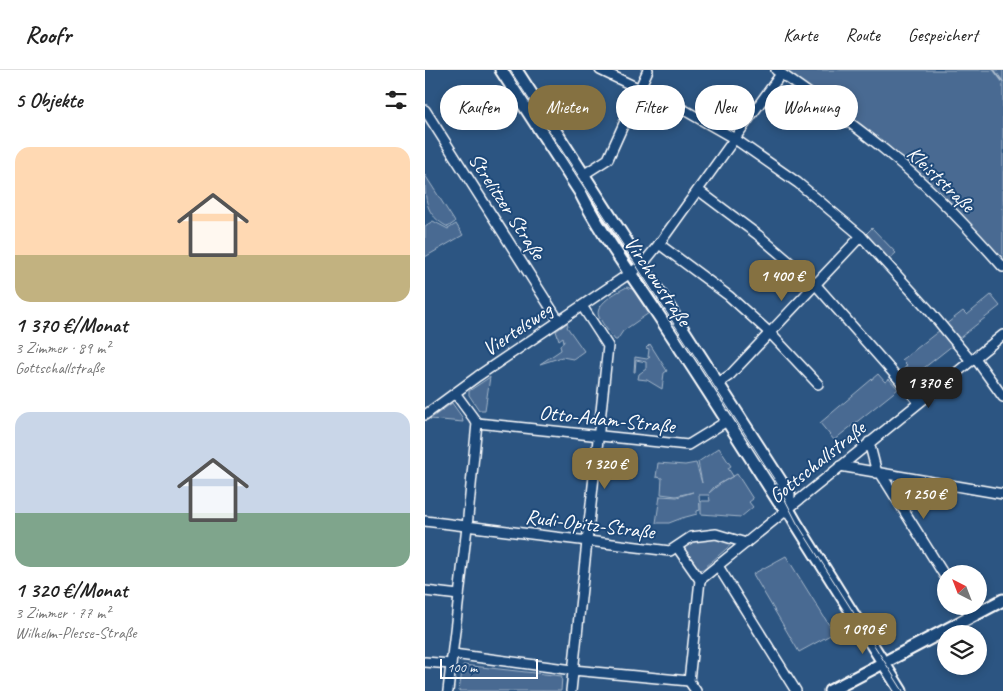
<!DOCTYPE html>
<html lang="de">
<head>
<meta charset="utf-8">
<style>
  :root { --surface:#fff; --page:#f2f2f2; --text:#222; --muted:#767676; --line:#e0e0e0; --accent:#857141 }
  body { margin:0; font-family:Caveat,sans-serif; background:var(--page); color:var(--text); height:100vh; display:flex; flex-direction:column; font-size:19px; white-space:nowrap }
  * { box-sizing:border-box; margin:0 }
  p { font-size:16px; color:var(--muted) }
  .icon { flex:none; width:28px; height:28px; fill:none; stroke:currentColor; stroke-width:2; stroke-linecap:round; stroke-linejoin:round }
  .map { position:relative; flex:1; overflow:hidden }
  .side { display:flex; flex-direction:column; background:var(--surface); width:425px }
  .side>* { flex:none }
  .top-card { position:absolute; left:15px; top:15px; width:475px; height:45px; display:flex; gap:10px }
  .needle { width:32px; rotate:318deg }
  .fabs { position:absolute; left:512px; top:495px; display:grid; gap:10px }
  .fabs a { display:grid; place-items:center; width:50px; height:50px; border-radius:50%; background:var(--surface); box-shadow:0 2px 8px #0003; font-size:25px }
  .scale { position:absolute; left:15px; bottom:12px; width:98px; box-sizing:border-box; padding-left:5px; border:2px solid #fff; border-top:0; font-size:14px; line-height:18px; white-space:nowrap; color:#fff; -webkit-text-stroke:4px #1f4a7a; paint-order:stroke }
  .price { position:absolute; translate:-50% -42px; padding:0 11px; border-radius:10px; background:var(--accent); color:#fff; font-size:16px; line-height:32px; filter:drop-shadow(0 1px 2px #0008) }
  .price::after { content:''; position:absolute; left:50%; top:30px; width:15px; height:11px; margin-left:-8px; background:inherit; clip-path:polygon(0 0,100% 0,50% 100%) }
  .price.active { background:#222; color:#fff }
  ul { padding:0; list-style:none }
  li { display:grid; align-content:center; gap:10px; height:265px; padding:0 15px }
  li span { display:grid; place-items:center; height:155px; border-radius:15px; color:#555 }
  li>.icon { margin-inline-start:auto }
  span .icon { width:90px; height:90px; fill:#fffc; stroke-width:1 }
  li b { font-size:21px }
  h2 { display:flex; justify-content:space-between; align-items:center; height:60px; padding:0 15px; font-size:21px }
  .pill { padding:0 18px; border-radius:22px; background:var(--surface); box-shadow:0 2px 8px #0003; font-size:18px; line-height:45px }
  .pill.active { background:var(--accent); color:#fff }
  header { display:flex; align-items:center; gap:30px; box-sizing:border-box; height:70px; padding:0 25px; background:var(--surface); border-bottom:1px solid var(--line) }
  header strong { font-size:24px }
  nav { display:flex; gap:28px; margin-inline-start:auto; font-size:18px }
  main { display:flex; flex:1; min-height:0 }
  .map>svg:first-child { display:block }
  .green { fill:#486b92; stroke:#a4b5c8 }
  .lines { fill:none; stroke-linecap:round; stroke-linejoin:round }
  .stream { stroke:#acbcce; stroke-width:2 }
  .minor-casing { stroke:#fff; stroke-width:12 }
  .major-casing { stroke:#fff; stroke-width:15 }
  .minor { stroke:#1f4a7a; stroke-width:9 }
  .major { stroke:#1f4a7a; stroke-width:11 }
  .tram { stroke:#fff; stroke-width:1 }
  .labels { text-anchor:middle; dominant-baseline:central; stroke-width:4; stroke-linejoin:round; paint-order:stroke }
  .street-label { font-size:21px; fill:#fff; stroke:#1f4a7a }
</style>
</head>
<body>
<header>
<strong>Roofr</strong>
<nav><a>Karte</a><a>Route</a><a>Gespeichert</a></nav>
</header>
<main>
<section class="side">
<h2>5 Objekte<svg class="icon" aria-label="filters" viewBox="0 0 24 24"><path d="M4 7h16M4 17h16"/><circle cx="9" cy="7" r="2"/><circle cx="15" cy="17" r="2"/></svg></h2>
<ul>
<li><span style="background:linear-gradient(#ffd9b3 70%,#c2b280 0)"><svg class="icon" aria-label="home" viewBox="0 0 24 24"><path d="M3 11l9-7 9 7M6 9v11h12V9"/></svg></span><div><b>1 370 €/Monat</b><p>3 Zimmer · 89 m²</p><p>Gottschallstraße</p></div></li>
<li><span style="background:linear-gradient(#c9d6e8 65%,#7fa58c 0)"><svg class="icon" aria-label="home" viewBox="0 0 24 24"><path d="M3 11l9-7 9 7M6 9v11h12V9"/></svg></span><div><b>1 320 €/Monat</b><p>3 Zimmer · 77 m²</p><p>Wilhelm-Plesse-Straße</p></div></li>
</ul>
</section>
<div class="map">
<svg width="578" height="621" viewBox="0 0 578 621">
  <rect width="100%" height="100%" fill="#2c5582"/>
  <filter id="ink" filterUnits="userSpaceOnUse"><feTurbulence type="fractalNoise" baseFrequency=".02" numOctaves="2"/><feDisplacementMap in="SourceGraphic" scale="10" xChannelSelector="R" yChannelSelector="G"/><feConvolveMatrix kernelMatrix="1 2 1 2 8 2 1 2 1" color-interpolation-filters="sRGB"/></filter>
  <g filter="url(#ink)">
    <g class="green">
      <path d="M358 0H578V193L533 143Z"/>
      <path d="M0 105 30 152 23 157C0 145 0 130 0 105Z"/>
      <path d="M8 151 23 159 31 154 38 165 0 187V156Z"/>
      <path d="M447 158 471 183 464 189 440 165Z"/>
      <path d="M202 217 209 220 224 243 198 261 192 270H190C185 263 178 255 174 247 168 235 193 221 202 217Z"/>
      <path d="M566 225 575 236 532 270 520 255 538 241 542 245Z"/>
      <path d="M142 253 143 255 142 257 159 281 148 289 137 287 115 294 136 280 135 275 139 272 138 267 134 270 131 261Z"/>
      <path d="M515 260 528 275 485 309 478 300 482 295 477 290Z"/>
      <path d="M225 274 242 301 239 303 237 319 222 310 213 309 214 304 221 299V292L211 290 210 302H209L210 287 222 289 225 287H223L224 279 221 278Z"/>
      <path d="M453 304 460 312 464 309 473 319 409 370 395 353Z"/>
      <path d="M65 307 60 340H54L44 325V321Z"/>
      <path d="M27 333 37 347 38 352 5 349Z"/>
      <path d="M294 378 306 396 303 398 308 406 289 417 284 423 296 413 312 404 328 429 324 432 328 437 316 447 276 444V431H285L284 425H274L275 440 272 441V444L257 448 244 453H231L235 426 252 427 268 422 251 426 236 424 237 408 231 407 233 393 260 395 271 393 277 413 273 392Z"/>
      <path d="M291 468 308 473 278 499 274 500 258 478 268 471Z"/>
      <path d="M361 486 409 563 374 582 328 504Z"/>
      <path d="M38 595 137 606 136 621H34Z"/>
    </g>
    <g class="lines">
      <path class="stream" d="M569 0 578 12"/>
      <defs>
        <g id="minor">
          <path d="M175 0 261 41 310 69 373 113 436 166 503 239 546 291"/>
          <path d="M351 0C388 26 426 52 461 81 504 116 542 156 578 197"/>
          <path d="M0 40 134 251"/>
          <path d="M158 105 183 89 223 0"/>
          <path d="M273 120 333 165 390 214 494 332"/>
          <path d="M234 174 304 226 345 263 393 314"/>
          <path d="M550 288 578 327"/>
          <path d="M292 314 305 305 436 166"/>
          <path d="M0 345 53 306 217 195 234 174 356 4"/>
          <path d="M52 353 263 375 302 351"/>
          <path d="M444 372 452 403"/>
          <path d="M415 396 578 424"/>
          <path d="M456 404 521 508"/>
          <path d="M0 451 245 481 266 467 291 464 321 473"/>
          <path d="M252 477 275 510 264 611 271 621"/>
          <path d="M293 496 371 621"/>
          <path d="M275 510 578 265"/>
          <path d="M0 521 34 525"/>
          <path d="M539 536 546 547"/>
          <path d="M28 584 148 600 264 611"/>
          <path d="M0 592 26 594"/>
          <path d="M23 621 42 457 52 353 30 323"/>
          <path d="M146 621 183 276 157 236"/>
        </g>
        <g id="major">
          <path d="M76 0 155 122C176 164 205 202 230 240 273 304 313 368 354 432L363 439 371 453 476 621"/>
          <path d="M91 0 364 424 363 439"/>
          <path d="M405 621 578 530"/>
        </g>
      </defs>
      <use href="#minor" class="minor-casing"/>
      <use href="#major" class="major-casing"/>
      <use href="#minor" class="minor"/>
      <use href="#major" class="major"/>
      <path class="tram" d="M85 0 351 412 372 453 478 621"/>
    </g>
  </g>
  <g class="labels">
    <g class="street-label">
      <text transform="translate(516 109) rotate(44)">Kleiststraße</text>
      <text transform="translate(82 136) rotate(57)">Strelitzer Straße</text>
      <text transform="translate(233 211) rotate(56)">Virchowstraße</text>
      <text transform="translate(92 259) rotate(-34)">Viertelsweg</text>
      <text transform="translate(182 349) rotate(6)">Otto-Adam-Straße</text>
      <text transform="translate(392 392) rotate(-39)">Gottschallstraße</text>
      <text transform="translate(165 454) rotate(7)">Rudi-Opitz-Straße</text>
    </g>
  </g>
</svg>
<div class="fabs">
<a><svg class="needle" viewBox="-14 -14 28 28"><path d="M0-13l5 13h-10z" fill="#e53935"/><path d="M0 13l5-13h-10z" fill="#767676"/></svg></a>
<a><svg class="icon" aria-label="layers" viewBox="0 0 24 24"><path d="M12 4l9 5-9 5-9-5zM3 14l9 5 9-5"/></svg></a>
</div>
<div class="scale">100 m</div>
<b class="price" style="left:357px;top:232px">1 400 €</b>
<b class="price active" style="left:504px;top:339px">1 370 €</b>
<b class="price" style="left:180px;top:420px">1 320 €</b>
<b class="price" style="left:499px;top:450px">1 250 €</b>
<b class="price" style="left:438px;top:585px">1 090 €</b>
<div class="top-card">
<a class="pill">Kaufen</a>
<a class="pill active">Mieten</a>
<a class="pill">Filter</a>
<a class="pill">Neu</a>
<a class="pill">Wohnung</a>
</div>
</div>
</main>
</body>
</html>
